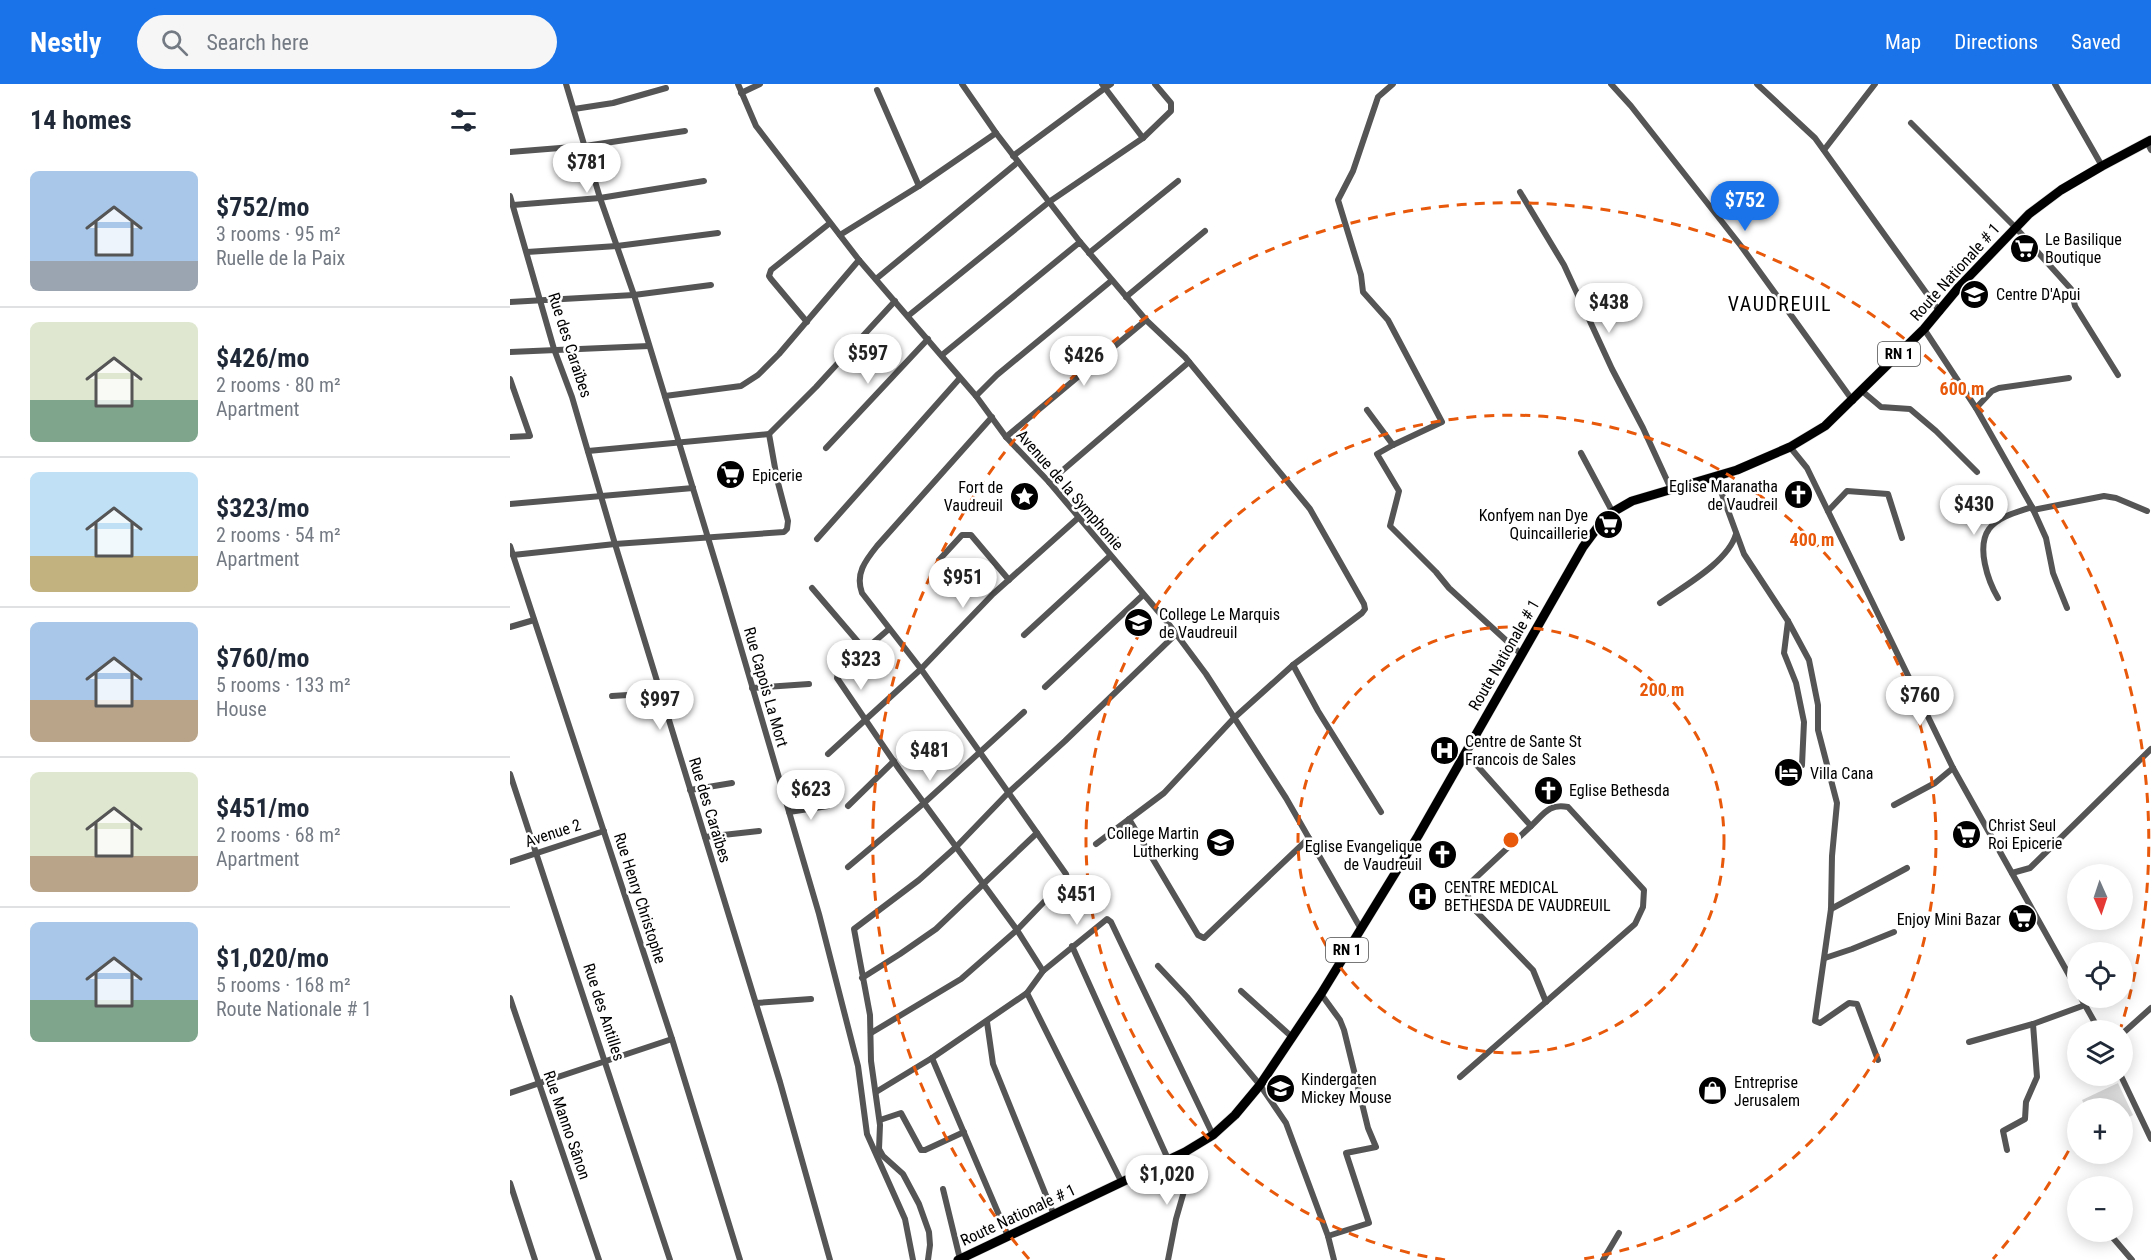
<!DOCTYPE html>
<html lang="en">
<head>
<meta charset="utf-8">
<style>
  :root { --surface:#fff; --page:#f6f6f7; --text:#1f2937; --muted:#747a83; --line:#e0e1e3; --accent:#1a73e8 }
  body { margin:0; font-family:"Roboto Condensed",sans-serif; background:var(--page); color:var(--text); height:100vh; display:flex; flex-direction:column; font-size:22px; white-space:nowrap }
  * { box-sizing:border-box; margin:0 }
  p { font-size:20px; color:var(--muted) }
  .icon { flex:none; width:33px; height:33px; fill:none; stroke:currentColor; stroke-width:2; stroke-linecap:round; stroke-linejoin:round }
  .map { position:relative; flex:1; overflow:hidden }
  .sheet { display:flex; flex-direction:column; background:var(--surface); width:510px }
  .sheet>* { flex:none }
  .needle { width:39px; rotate:177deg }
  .tools { position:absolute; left:1557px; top:780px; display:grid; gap:12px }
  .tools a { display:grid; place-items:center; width:66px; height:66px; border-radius:50%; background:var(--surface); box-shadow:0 3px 15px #0003; font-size:30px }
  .price { position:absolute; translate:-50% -51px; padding:0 14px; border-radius:21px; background:#fff; color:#222; font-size:20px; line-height:39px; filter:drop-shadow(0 2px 3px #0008) }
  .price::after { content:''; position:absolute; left:50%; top:36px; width:18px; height:14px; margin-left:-9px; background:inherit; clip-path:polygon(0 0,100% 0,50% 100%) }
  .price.active { background:var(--accent); color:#fff }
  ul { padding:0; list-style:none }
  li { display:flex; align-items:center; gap:18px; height:150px; padding:0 30px }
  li+li { border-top:2px solid var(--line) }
  li span { display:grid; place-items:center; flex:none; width:168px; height:120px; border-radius:9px; color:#555 }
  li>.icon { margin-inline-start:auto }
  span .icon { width:72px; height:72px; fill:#fffc; stroke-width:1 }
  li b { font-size:26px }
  h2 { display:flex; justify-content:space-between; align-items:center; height:72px; padding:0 30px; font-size:26px }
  header { display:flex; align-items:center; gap:36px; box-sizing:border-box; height:84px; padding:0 30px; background:var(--accent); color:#fff }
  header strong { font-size:28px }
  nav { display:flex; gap:33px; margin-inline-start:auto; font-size:21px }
  .search { width:420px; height:54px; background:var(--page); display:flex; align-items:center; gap:15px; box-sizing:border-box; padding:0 21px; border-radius:33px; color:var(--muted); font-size:22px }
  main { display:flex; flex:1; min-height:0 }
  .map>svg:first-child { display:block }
  .green { fill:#dcdcdc }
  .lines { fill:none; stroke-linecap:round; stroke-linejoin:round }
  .primary-casing { stroke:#dbdbdb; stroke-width:10 }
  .minor { stroke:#555; stroke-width:6 }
  .primary { stroke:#000; stroke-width:9 }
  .ring { fill:none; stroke:#e8590c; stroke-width:3; stroke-dasharray:10 8 }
  .labels { text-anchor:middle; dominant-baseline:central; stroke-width:5; stroke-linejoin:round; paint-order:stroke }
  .shield { fill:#fff; stroke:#4c4c4c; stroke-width:1.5 }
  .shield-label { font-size:15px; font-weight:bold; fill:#000 }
  .poi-label { font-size:16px; fill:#000; stroke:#fff; text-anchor:start }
  .street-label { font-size:16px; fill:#000; stroke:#fff }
  .quarter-label { font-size:20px; letter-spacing:1.5px; fill:#000; stroke:#fff }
  .centre { fill:#e8590c; stroke:#fff; stroke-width:3 }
  .ring-label { font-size:18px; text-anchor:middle; font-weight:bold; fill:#e8590c; stroke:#fff; stroke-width:5; stroke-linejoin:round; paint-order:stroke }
</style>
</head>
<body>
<header>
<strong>Nestly</strong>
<div class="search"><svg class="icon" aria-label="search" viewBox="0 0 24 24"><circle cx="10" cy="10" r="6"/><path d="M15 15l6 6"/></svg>Search here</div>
<nav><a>Map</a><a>Directions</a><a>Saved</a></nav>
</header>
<main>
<section class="sheet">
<h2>14 homes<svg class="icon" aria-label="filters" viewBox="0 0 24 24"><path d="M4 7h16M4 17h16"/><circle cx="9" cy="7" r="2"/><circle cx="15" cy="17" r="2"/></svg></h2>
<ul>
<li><span style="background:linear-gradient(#a9c7e8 75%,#9aa5b1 0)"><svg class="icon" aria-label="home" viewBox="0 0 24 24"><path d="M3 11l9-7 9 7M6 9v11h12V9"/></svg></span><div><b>$752/mo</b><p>3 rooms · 95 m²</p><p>Ruelle de la Paix</p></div></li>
<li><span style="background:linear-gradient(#dfe7d0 65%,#7fa58c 0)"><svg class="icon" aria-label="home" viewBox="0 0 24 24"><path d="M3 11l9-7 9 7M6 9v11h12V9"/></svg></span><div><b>$426/mo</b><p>2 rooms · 80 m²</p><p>Apartment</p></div></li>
<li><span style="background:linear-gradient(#bfe0f5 70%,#c2b280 0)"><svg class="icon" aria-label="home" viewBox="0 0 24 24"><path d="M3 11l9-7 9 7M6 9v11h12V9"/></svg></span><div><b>$323/mo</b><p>2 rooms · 54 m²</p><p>Apartment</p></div></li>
<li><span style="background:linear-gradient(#a9c7e8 65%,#b9a48a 0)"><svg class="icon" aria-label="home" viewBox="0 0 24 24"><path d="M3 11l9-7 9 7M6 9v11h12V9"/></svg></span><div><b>$760/mo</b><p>5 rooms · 133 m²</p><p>House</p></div></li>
<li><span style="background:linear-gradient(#dfe7d0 70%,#b9a48a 0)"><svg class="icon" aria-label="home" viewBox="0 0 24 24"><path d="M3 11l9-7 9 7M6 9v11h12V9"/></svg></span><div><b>$451/mo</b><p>2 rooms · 68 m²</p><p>Apartment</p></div></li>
<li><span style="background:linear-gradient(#a9c7e8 65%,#7fa58c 0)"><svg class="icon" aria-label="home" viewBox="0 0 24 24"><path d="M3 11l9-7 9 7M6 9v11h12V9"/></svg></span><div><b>$1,020/mo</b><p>5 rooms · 168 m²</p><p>Route Nationale # 1</p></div></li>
</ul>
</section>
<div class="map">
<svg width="1641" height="1176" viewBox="0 0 1641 1176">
  <rect width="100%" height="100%" fill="#fff"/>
  <path class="green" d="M1608 999 1623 1031 1613 1036 1612 1024H1576L1572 1016Z"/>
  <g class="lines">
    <defs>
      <path id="primary" d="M448 1176 675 1068 703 1051 725 1031 750 1001 811 910 908 752 1073 463 1096 432 1122 417 1227 386 1280 363 1315 342 1414 245 1449 203 1519 130 1551 106 1592 82 1641 56"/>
    </defs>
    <use href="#primary" class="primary-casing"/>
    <g class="minor">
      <path d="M56 0 90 114 124 211 213 503 309 830 348 982 357 1050 395 1135 403 1176"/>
      <path d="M228 0 246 42 349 176 466 312 496 353 539 398 658 539 696 590 776 714 851 845"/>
      <path d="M452 0 486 49"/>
      <path d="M601 0 595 4 633 54"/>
      <path d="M883 0 868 13 843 87 828 116 851 191 853 208 878 236 932 338 883 361"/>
      <path d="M1101 0 1121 22 1231 162 1343 317"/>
      <path d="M1247 0 1305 54 1430 228"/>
      <path d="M1545 0 1592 82"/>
      <path d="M367 6 409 102"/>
      <path d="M231 9 250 0"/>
      <path d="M64 25 103 19 156 4"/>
      <path d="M1401 39 1506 144 1561 205 1565 222 1608 291"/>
      <path d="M1637 58 1641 66"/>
      <path d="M1314 66 1365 0"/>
      <path d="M0 68 75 62 175 47"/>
      <path d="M503 72 595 4 592 0"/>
      <path d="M1010 108 1054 181 1102 285 1133 344 1161 405"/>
      <path d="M0 112 44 265 62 313 105 460 270 998 320 1176"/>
      <path d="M3 121 90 114 194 97"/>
      <path d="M330 151 409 102 486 49 570 158"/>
      <path d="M17 168 107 162 208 149"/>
      <path d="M579 169 668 97"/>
      <path d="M366 195 508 78"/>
      <path d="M616 213 695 147"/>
      <path d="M0 218 124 211 201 201"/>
      <path d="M398 232 539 118 633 54 661 27V19L645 0"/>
      <path d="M297 238 261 195 259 192 261 186 320 139"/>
      <path d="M1414 245 1466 324 1522 423 1536 454 1543 489 1557 524"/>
      <path d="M0 268 139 262"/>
      <path d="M432 271 570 158 636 236 675 273 800 425 854 520 855 525 852 529 783 581 724 634 654 709 586 760"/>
      <path d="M0 295 20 352 0 353"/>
      <path d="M1352 307 1371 323 1400 325 1426 347 1467 388"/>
      <path d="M155 312 231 302 248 291 269 270 349 176"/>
      <path d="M466 312 487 291 601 197"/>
      <path d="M1466 324 1482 307 1489 304 1559 294"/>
      <path d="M857 326 883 361 867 370 889 407 880 442 926 488 939 504 1011 570"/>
      <path d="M496 353 636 236"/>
      <path d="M1280 363 1297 384 1443 684 1568 907"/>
      <path d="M316 364 418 255"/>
      <path d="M78 367 259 350 306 303 385 217"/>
      <path d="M1071 369 1102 427"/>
      <path d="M1206 394 1234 470 1278 537 1299 576 1308 621V646L1327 719 1322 772 1321 825 1305 937 1310 939 1339 919 1347 920 1368 976"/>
      <path d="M539 398 679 278"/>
      <path d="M0 420 183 404"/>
      <path d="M1523 426 1594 412 1606 414 1637 427"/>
      <path d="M1318 427 1337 407 1378 410 1392 454"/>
      <path d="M307 455 450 294"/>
      <path d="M0 462 162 955 230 1176"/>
      <path d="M3 471 105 460 274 448 277 445 278 437 267 395 259 350"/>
      <path d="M429 476 452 451H461L499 496"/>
      <path d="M302 504 355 566"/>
      <path d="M1488 514C1478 497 1466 463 1479 445 1489 432 1508 428 1522 423"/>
      <path d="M1150 519C1174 502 1218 478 1226 450"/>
      <path d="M1278 537 1274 569 1286 599 1294 638 1292 681"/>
      <path d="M0 543 24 536"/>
      <path d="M379 545 328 589 327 594 389 685 507 846 533 887"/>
      <path d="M514 551 600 472"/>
      <path d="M783 581 808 627 871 728"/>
      <path d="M535 603 633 511"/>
      <path d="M242 604 299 600"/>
      <path d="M102 612 150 609"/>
      <path d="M318 670 411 585 483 510 568 434"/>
      <path d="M0 690 160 1176"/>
      <path d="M180 706 222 699"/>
      <path d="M1384 721 1425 699 1443 684"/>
      <path d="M338 722 384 677"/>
      <path d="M279 728 318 722"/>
      <path d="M619 735 688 851 694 854 799 754"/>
      <path d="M1021 742 958 801 957 807 960 821 1023 886 1036 918"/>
      <path d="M195 753 249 747"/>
      <path d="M0 778 94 747"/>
      <path d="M338 783 414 719 514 628"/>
      <path d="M1502 789 1520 784 1641 665"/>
      <path d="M1321 825 1397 784"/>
      <path d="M562 862 658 1075"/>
      <path d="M1315 874 1342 865 1384 848"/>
      <path d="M648 882 677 913 750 1001 776 1039 818 1152 824 1176"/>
      <path d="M352 894 390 870 426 845 527 749"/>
      <path d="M731 907 782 953"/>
      <path d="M517 909 612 1099"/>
      <path d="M811 910 830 936 834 946 858 1044 866 1063 836 1069 859 1139 818 1152"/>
      <path d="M0 914 89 1176"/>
      <path d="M1571 914 1589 946"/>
      <path d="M246 919 301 915"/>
      <path d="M477 938 483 980 544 1131"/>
      <path d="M361 949 451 895 507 846 557 794 556 790 411 585 352 509C345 490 355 477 367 462L482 333"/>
      <path d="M1612 950 1641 924"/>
      <path d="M1459 958 1523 940"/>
      <path d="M422 974 498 1152"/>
      <path d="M1611 992 1641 1055"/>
      <path d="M950 993 1125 840 1133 823 1134 806 1058 723C1039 719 1034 730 1021 742L955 668"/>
      <path d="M366 1008 422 974 517 909 533 887 597 835 601 838 703 1051"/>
      <path d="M0 1009 162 955"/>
      <path d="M370 1036 391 1029 411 1066H415L454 1048"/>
      <path d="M1497 1066 1493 1047 1515 1035 1516 1018 1527 993 1523 940 1575 921"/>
      <path d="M0 1099 25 1176"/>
      <path d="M433 1105 450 1175"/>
      <path d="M1567 1117H1568"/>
      <path d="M1598 1148 1622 1176"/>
      <path d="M418 1176 420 1161 419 1148 409 1120 393 1090 373 1072 369 1065 370 1041 361 977 360 931 344 845 409 796 446 763 498 709 555 657 666 550"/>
      <path d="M658 1176 666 1135 681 1083 675 1068"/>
      <path d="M1093 1176 1109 1149"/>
    </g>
    <use href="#primary" class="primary"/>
  </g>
  <g class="ring">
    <circle cx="1001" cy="756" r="213"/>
    <path d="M935 1176A425 425 0 1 1 1067 1176"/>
    <path d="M1567 1051A638 638 0 0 1 1483 1175M519 1175A638 638 0 1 1 1611 943"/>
  </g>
  <defs>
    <symbol id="supermarket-disc" viewBox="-11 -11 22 22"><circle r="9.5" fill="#000" stroke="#fff"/><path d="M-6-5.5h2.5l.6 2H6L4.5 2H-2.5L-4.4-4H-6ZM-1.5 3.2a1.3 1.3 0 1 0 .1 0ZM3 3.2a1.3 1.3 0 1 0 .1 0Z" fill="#fff"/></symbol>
    <symbol id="school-disc" viewBox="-11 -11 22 22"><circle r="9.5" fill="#000" stroke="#fff"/><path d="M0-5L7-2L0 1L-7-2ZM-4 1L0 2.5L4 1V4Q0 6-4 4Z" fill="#fff"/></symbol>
    <symbol id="church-disc" viewBox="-11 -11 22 22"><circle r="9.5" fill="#000" stroke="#fff"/><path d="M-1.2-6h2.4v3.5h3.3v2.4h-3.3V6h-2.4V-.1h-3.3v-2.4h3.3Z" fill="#fff"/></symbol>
    <symbol id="sight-disc" viewBox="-11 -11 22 22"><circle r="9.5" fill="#000" stroke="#fff"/><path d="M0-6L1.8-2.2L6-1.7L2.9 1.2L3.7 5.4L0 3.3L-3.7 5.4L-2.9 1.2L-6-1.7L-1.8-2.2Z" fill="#fff"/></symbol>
    <symbol id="hospital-disc" viewBox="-11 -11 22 22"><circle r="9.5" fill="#000" stroke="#fff"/><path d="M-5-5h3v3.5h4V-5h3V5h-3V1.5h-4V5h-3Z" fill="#fff"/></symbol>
    <symbol id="hotel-disc" viewBox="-11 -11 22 22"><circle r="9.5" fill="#000" stroke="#fff"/><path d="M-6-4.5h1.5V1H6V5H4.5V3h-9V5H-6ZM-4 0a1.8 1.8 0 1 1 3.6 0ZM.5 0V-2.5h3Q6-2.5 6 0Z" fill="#fff"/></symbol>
    <symbol id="shop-disc" viewBox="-11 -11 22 22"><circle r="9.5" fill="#000" stroke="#fff"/><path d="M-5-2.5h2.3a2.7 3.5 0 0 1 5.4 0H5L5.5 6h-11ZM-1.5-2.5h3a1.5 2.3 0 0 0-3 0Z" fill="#fff"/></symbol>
  </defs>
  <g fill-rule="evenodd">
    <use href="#supermarket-disc" x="1498" y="148" width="33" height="33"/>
    <use href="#school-disc" x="1448" y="194" width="33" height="33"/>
    <use href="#supermarket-disc" x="204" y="374" width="33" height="33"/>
    <use href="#church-disc" x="1272" y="394" width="33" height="33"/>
    <use href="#sight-disc" x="498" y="396" width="33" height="33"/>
    <use href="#supermarket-disc" x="1082" y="424" width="33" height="33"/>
    <use href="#school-disc" x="612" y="522" width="33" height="33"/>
    <use href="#hospital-disc" x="918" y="650" width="33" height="33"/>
    <use href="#hotel-disc" x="1262" y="672" width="33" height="33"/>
    <use href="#church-disc" x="1022" y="690" width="33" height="33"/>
    <use href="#supermarket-disc" x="1440" y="734" width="33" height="33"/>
    <use href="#school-disc" x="694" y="742" width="33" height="33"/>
    <use href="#church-disc" x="916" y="754" width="33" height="33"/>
    <use href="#hospital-disc" x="896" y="796" width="33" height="33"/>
    <use href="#supermarket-disc" x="1496" y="818" width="33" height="33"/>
    <use href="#school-disc" x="754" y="988" width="33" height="33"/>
    <use href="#shop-disc" x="1186" y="990" width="33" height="33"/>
  </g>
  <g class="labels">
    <g class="shield">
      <rect x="1368" y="258" width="42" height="24" rx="4.5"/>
      <rect x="816" y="854" width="42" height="24" rx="4.5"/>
    </g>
    <g class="shield-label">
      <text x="1389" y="270">RN 1</text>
      <text x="837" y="866">RN 1</text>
    </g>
    <g class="poi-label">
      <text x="1535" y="155">Le Basilique<tspan x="1535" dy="18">Boutique</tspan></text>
      <text x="1486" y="210">Centre D'Apui</text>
      <text x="242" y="391">Epicerie</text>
      <text x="1268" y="402" text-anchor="end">Eglise Maranatha<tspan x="1268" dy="18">de Vaudreil</tspan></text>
      <text x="493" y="403" text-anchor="end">Fort de<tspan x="493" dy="18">Vaudreuil</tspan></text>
      <text x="1078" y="431" text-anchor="end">Konfyem nan Dye<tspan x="1078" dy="18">Quincaillerie</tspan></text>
      <text x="649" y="530">College Le Marquis<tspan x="649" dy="18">de Vaudreuil</tspan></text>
      <text x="955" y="657">Centre de Sante St<tspan x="955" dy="18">Francois de Sales</tspan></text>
      <text x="1300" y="689">Villa Cana</text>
      <text x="1059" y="706">Eglise Bethesda</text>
      <text x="1478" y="741">Christ Seul<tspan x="1478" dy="18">Roi Epicerie</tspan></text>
      <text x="689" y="749" text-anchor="end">College Martin<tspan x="689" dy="18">Lutherking</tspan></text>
      <text x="912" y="762" text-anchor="end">Eglise Evangelique<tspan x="912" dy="18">de Vaudreuil</tspan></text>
      <text x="934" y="803">CENTRE MEDICAL<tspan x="934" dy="18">BETHESDA DE VAUDREUIL</tspan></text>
      <text x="1491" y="835" text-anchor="end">Enjoy Mini Bazar</text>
      <text x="791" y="995">Kindergaten<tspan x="791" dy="18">Mickey Mouse</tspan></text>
      <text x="1224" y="998">Entreprise<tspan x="1224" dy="18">Jerusalem</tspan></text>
    </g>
    <g class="street-label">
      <text transform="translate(1445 188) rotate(-48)">Route Nationale # 1</text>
      <text transform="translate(60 261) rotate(72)">Rue des Caraïbes</text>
      <text transform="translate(560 406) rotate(49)">Avenue de la Symphonie</text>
      <text transform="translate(994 571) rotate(-60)">Route Nationale # 1</text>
      <text transform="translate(256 603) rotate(74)">Rue Capois La Mort</text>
      <text transform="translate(200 726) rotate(73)">Rue des Caraïbes</text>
      <text transform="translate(43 749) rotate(-18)">Avenue 2</text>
      <text transform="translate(130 814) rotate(72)">Rue Henry Christophe</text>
      <text transform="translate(94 928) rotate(72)">Rue des Antilles</text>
      <text transform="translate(57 1041) rotate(71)">Rue Manno Sânon</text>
      <text transform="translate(508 1131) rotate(-25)">Route Nationale # 1</text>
    </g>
    <g class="quarter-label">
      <text x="1270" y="220">VAUDREUIL</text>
    </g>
  </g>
  <circle cx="1001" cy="756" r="9" class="centre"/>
  <g class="ring-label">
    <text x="1452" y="311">600 m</text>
    <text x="1302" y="462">400 m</text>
    <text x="1152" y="612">200 m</text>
  </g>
</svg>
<div class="tools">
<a><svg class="needle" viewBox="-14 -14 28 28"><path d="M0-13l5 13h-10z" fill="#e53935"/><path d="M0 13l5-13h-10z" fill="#747a83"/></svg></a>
<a><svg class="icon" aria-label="locate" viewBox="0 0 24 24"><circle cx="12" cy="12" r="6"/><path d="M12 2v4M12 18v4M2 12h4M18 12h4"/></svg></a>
<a><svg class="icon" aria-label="layers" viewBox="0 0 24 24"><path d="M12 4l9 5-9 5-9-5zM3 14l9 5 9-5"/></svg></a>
<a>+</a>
<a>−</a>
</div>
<b class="price" style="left:77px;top:110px">$781</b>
<b class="price active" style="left:1235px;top:148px">$752</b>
<b class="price" style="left:1099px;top:250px">$438</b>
<b class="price" style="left:358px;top:301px">$597</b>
<b class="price" style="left:574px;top:303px">$426</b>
<b class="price" style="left:1464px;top:452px">$430</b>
<b class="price" style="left:453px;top:525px">$951</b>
<b class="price" style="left:351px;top:607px">$323</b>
<b class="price" style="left:1410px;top:643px">$760</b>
<b class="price" style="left:150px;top:647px">$997</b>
<b class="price" style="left:420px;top:698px">$481</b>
<b class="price" style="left:301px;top:737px">$623</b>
<b class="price" style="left:567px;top:842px">$451</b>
<b class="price" style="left:657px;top:1122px">$1,020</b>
</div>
</main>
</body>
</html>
